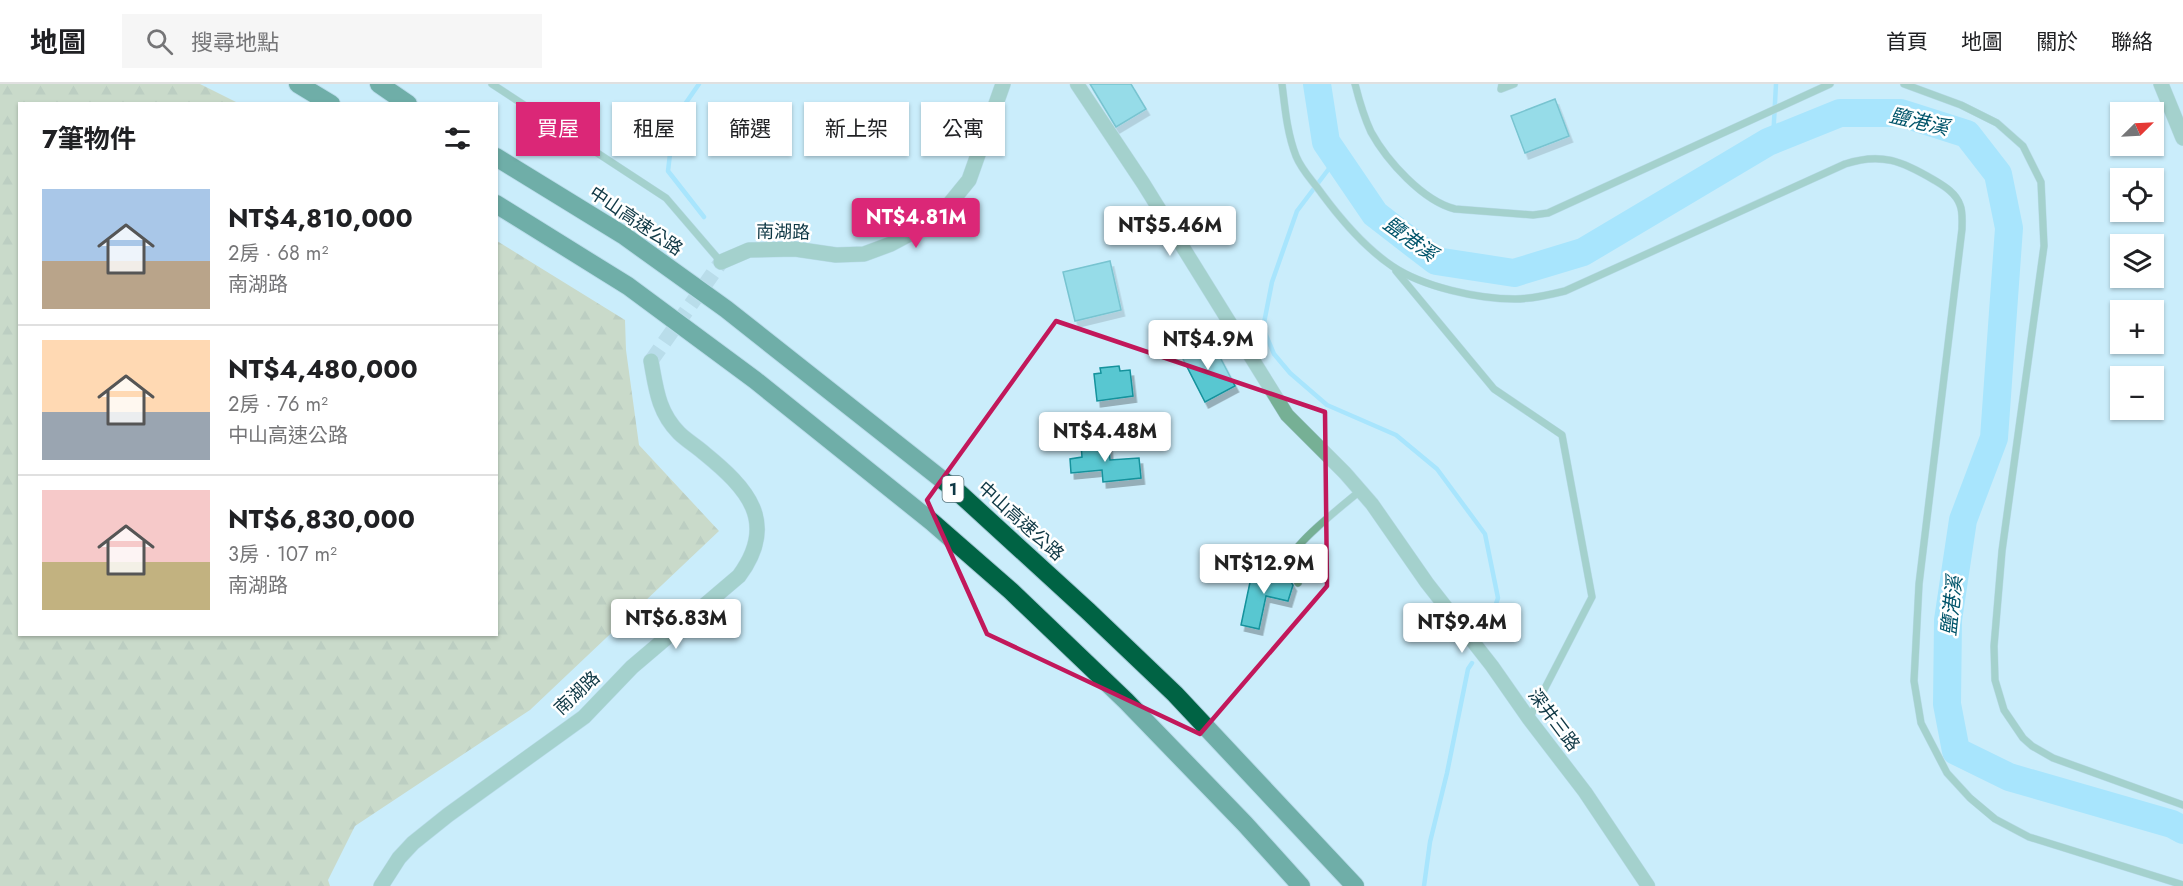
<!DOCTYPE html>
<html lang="zh-TW">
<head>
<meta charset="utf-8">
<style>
  :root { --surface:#fff; --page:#f6f6f6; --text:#202124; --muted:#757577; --line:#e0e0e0; --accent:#db2777 }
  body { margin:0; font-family:Jost,"Noto Sans TC",sans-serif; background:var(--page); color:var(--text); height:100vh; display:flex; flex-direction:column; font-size:22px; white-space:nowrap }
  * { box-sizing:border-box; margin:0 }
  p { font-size:20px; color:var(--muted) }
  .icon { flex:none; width:33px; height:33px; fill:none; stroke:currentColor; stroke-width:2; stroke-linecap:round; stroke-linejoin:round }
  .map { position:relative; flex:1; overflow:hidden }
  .side { position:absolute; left:18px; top:18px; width:480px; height:534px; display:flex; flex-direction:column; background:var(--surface); border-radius:0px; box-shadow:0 2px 4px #0004 }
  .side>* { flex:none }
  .guide { position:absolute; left:516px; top:18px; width:570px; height:54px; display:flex; gap:12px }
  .needle { width:39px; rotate:66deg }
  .controls { position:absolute; left:2110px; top:18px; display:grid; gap:12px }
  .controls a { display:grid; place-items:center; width:54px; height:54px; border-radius:0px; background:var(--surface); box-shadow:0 2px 4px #0004; font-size:30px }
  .price { position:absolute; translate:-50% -51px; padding:0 14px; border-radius:6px; background:#fff; color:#222; font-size:20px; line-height:39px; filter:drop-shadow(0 2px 3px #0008) }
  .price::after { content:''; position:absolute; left:50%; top:36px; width:18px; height:14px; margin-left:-9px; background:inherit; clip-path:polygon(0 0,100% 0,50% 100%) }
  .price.active { background:var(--accent); color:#fff }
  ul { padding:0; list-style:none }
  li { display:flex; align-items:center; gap:18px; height:150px; padding:0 24px }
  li+li { border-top:2px solid var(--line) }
  li span { display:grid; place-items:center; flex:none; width:168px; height:120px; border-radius:0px; color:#555 }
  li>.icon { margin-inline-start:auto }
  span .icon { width:72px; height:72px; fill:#fffc; stroke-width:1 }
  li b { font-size:26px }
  h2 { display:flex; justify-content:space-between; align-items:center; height:72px; padding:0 24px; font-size:26px }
  .pill { padding:0 21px; border-radius:0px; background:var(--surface); box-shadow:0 2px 4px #0004; font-size:21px; line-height:54px }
  .pill.active { background:var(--accent); color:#fff }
  header { display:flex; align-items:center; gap:36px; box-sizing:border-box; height:84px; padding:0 30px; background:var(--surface); border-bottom:2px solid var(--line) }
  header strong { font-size:28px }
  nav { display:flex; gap:33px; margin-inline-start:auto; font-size:21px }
  .search { width:420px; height:54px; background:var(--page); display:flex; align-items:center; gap:15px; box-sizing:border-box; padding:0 21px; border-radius:0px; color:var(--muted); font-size:22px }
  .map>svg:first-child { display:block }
  .forest { fill:url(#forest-firs) }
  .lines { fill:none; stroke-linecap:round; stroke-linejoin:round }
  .stream { stroke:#7fdcfe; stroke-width:4.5 }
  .river { stroke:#7fdcfe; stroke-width:28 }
  .building { fill:#59c7d1; stroke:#13929c; stroke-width:1.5; filter:url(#shadow) }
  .tertiary-tunnel { stroke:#a5c9d6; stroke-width:15; stroke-dasharray:15 8; stroke-linecap:butt }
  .service-casing { stroke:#a5c9d6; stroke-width:8 }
  .minor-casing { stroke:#a5c9d6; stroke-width:15 }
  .tertiary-casing { stroke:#a5c9d6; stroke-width:16 }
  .motorway-casing { stroke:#a5c9d6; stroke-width:20 }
  .service { stroke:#76b095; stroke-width:7 }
  .minor { stroke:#76b095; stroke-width:14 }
  .tertiary { stroke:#76b095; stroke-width:15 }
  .motorway { stroke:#006344; stroke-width:18 }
  .marked { fill:none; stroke:#c2185b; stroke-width:4.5; stroke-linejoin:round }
  .labels { text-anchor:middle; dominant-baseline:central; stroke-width:5; stroke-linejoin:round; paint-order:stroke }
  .shield { fill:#fff; stroke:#56737c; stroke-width:1.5 }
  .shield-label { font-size:16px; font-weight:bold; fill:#0e3744 }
  .street-label { font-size:18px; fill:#0e3744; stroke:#fff }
  .water-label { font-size:20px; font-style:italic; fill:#00546a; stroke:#fff }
</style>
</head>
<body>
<header>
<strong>地圖</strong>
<div class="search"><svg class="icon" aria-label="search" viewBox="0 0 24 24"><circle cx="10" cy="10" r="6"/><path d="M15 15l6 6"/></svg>搜尋地點</div>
<nav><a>首頁</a><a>地圖</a><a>關於</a><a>聯絡</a></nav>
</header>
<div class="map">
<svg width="2183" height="802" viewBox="0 0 2183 802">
  <defs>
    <pattern id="forest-firs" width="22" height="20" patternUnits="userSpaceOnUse" patternTransform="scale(1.5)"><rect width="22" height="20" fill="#c8c38e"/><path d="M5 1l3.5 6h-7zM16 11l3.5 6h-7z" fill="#aba87c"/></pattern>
    <filter id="shadow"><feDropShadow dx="3.5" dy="6" stdDeviation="0" flood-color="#0004"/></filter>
  </defs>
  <rect width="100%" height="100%" fill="#cbedfb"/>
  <path class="forest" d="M0 0H200L238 19 20 20V550H496L497 157 625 236 626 266 639 361 719 447 530 626 355 742 328 796 330 802H0Z"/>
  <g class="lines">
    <g class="stream">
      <path d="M699 0 674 36 668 87 704 133"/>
      <path d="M1773 56 1776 0"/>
      <path d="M1337 74 1297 127 1272 198 1263 244 1274 270 1290 289 1327 321 1396 351 1437 385 1485 450 1498 514 1485 552"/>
      <path d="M1424 802 1430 758 1447 689 1468 585 1472 579"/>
    </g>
    <path class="river" d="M1317 0 1326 58 1375 130 1436 177 1514 189 1583 168 1768 58 1840 29H1901L1967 50 1998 90 2009 144 1994 354 1963 436 1948 536 1947 620 1956 667 2009 693 2172 740 2183 746"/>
  </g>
  <g class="building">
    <path d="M1090 0H1131L1146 25 1116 43Z"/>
    <path d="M1555 15 1569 52 1525 69 1511 32Z"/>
    <path d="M1110 177 1121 226 1075 237 1063 188Z"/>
    <path d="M1211 256 1235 302 1205 318 1181 271Z"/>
    <path d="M1119 282 1120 287 1130 286 1133 312 1097 317 1094 290 1101 289 1100 284Z"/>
    <path d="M1108 357 1110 376 1139 374 1141 394 1103 398 1102 386 1071 389 1070 375 1082 373 1081 360Z"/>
    <path d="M1253 484 1287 492 1293 501 1288 517 1266 512 1259 545 1241 541Z"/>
  </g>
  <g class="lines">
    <path class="tertiary-tunnel" d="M651 277 721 178"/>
    <defs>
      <g id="service">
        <path d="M492 0 666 114 721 178"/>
        <path d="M1282 0C1285 24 1287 49 1296 72 1302 87 1313 97 1322 110 1342 137 1364 163 1392 182 1423 203 1478 215 1515 215 1532 215 1549 211 1565 207L1845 80C1881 68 1902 77 1934 96 1944 102 1956 109 1960 121 1963 128 1962 137 1962 145L1919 500 1914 597 1921 639 1947 689 1970 714 1995 735 2029 753 2183 801"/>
        <path d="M1355 0C1359 16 1364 33 1371 48 1387 77 1423 117 1455 125L1533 131 1548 129 1830 0"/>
        <path d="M1502 0 1501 5 1514 0"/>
        <path d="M1904 0 1961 21 1997 39 2023 62 2041 98 2044 162 2002 467 1994 562 1995 596 2004 626 2023 654 2032 662 2053 674 2183 721"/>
        <path d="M1396 187 1494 305 1562 351 1592 513 1529 635"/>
        <path d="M1298 499C1294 493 1288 486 1289 478 1291 461 1346 419 1361 406"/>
      </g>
      <path id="minor" d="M1077 0 1143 99 1287 331 1345 389 1372 420 1427 499 1492 582 1529 635 1585 708 1648 802"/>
      <g id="tertiary">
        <path d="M2161 0 2183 54"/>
        <path d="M721 178 749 166 795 165 836 171 864 170 891 160 923 143 947 123 969 96 1003 0"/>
        <path d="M381 802 399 774 413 759 448 731 584 633 632 583 739 492C779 438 747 404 704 369 696 362 686 356 679 349 658 328 656 304 651 277"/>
      </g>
      <g id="motorway">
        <path d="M298 0 331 20"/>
        <path d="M379 0 408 20"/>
        <path d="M496 73 623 151 726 225 959 409 1088 527 1175 610 1355 802"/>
        <path d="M496 120 628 202 755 296 932 438 1011 507 1126 617 1245 740 1301 802"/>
      </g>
    </defs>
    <use href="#service" class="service-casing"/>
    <use href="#minor" class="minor-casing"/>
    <use href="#tertiary" class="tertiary-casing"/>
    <use href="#motorway" class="motorway-casing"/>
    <use href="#service" class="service"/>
    <use href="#minor" class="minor"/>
    <use href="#tertiary" class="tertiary"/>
    <use href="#motorway" class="motorway"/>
  </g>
  <path d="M0 0H2183V802H0ZM1056 237 1325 328 1327 502 1200 650 987 550 927 416Z" fill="#cbedfb" fill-opacity=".55" fill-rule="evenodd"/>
  <path class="marked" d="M1056 237 1325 328 1327 502 1200 650 987 550 927 416Z"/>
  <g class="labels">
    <rect class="shield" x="942.5" y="392" width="21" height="26" rx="4.5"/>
    <g class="shield-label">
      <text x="953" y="405">1</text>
    </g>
    <g class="street-label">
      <text transform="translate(636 137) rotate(34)">中山高速公路</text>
      <text transform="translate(783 148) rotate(1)">南湖路</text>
      <text transform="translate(1021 437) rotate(42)">中山高速公路</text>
      <text transform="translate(577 609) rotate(-43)">南湖路</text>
      <text transform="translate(1554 636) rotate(53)">深井三路</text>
    </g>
    <g class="water-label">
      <text transform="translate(1919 38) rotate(13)">鹽港溪</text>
      <text transform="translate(1410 155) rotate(36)">鹽港溪</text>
      <text transform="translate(1952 522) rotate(-84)">鹽港溪</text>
    </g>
  </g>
</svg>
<div class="controls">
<a><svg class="needle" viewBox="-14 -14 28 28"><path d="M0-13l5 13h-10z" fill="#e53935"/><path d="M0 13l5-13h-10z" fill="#757577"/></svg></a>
<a><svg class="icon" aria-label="locate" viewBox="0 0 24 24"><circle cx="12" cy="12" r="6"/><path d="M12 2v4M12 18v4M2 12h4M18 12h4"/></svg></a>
<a><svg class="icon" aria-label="layers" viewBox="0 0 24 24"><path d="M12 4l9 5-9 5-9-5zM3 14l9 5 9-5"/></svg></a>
<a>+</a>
<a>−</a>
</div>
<b class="price active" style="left:916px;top:165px">NT$4.81M</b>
<b class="price" style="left:1170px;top:173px">NT$5.46M</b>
<b class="price" style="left:1208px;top:287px">NT$4.9M</b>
<b class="price" style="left:1105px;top:379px">NT$4.48M</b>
<b class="price" style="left:1264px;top:511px">NT$12.9M</b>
<b class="price" style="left:676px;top:566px">NT$6.83M</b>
<b class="price" style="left:1462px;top:570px">NT$9.4M</b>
<div class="guide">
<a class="pill active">買屋</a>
<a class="pill">租屋</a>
<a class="pill">篩選</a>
<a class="pill">新上架</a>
<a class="pill">公寓</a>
</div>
<section class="side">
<h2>7筆物件<svg class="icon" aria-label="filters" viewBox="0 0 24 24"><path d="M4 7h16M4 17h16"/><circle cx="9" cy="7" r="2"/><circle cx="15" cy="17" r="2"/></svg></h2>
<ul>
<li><span style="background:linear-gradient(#a9c7e8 60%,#b9a48a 0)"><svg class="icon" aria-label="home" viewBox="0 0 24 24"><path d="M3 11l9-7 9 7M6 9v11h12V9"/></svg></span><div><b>NT$4,810,000</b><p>2房 · 68 m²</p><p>南湖路</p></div></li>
<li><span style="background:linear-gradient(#ffd9b3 60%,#9aa5b1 0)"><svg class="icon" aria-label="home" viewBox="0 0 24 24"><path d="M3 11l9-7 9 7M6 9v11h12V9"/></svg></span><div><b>NT$4,480,000</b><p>2房 · 76 m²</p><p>中山高速公路</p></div></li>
<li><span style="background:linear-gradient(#f6c9c9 60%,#c2b280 0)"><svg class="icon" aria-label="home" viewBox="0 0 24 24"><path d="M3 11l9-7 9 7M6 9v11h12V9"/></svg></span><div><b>NT$6,830,000</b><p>3房 · 107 m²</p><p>南湖路</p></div></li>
</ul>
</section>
</div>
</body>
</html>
